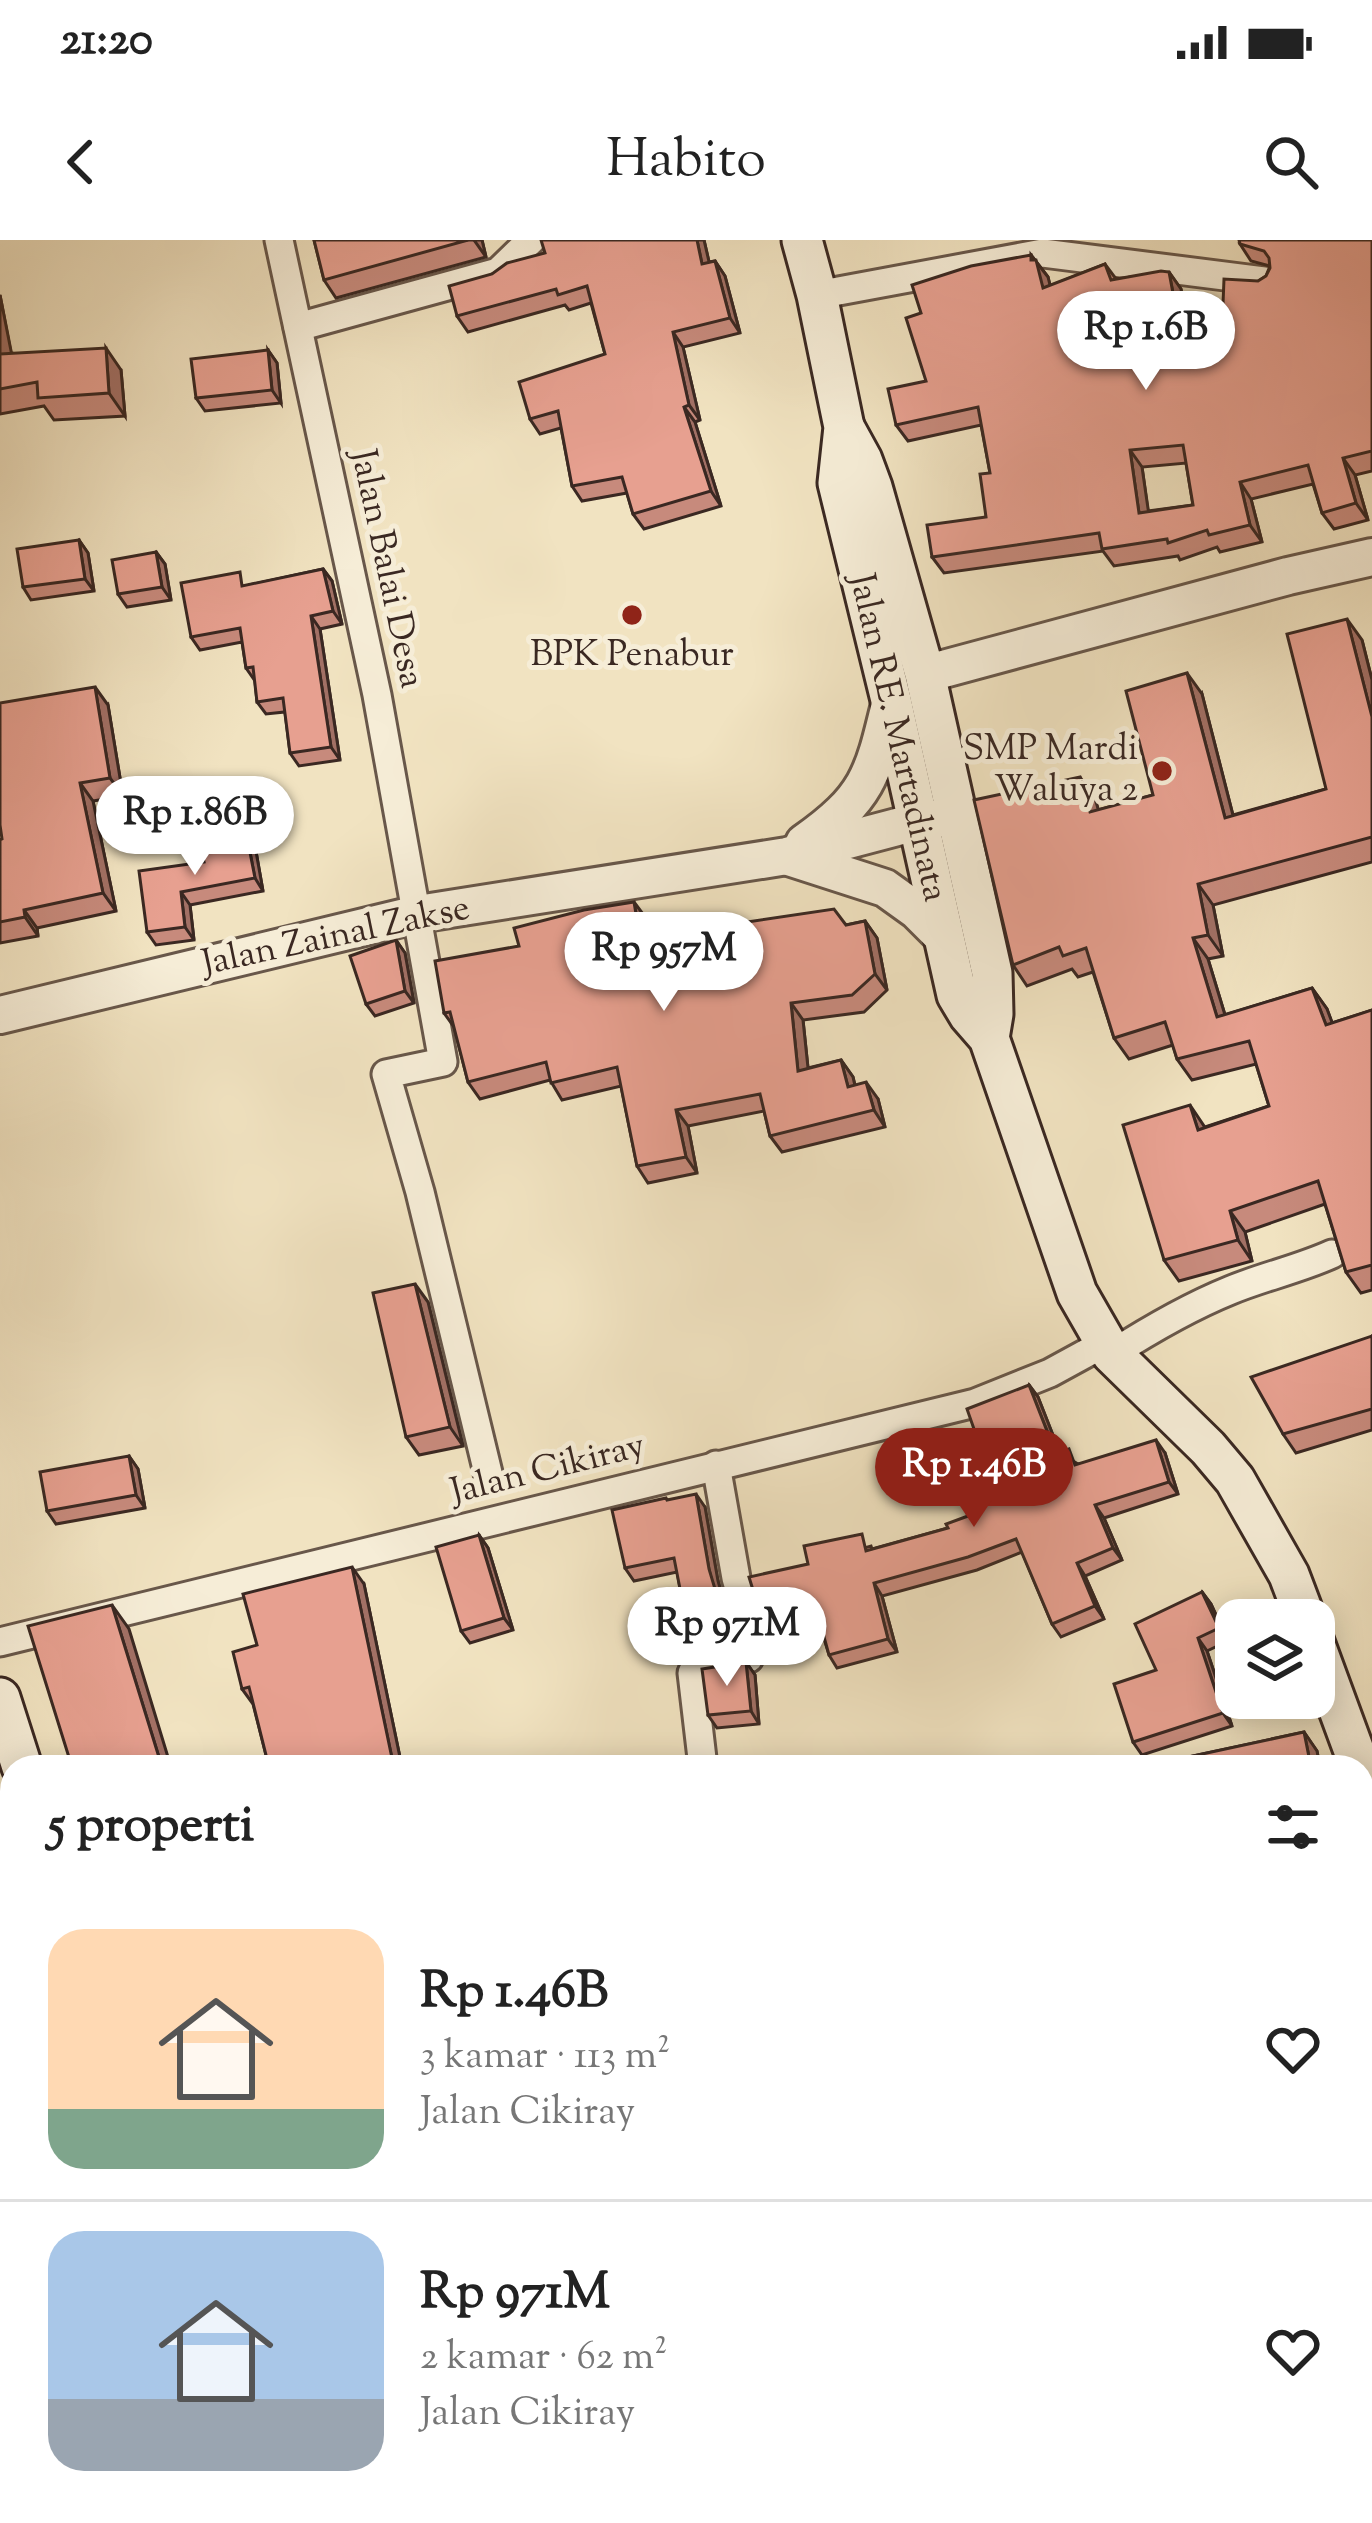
<!DOCTYPE html>
<html lang="id">
<head>
<meta charset="utf-8">
<style>
  :root { --surface:#fff; --page:#f2f2f2; --text:#222; --muted:#767676; --line:#e0e0e0; --accent:#8f2418 }
  body { margin:0; font-family:"Sorts Mill Goudy",serif; background:var(--page); color:var(--text); height:100vh; display:flex; flex-direction:column; font-size:45px; white-space:nowrap }
  * { box-sizing:border-box; margin:0 }
  p { font-size:39px; color:var(--muted) }
  .icon { flex:none; width:66px; height:66px; fill:none; stroke:currentColor; stroke-width:2; stroke-linecap:round; stroke-linejoin:round }
  .map { position:relative; flex:1; overflow:hidden }
  .drawer { position:absolute; left:0px; top:1515px; width:1374px; height:768px; display:flex; flex-direction:column; background:var(--surface); border-radius:36px 36px 0 0; box-shadow:0 6px 30px #0003 }
  .drawer>* { flex:none }
  .buttons { position:absolute; left:1215px; top:1359px; display:grid; gap:24px }
  .buttons a { display:grid; place-items:center; width:120px; height:120px; border-radius:24px; background:var(--surface); box-shadow:0 6px 30px #0003; font-size:60px }
  .price { position:absolute; translate:-50% -102px; padding:0 27px; border-radius:42px; background:#fff; color:#222; font-size:39px; line-height:78px; filter:drop-shadow(0 3px 6px #0008) }
  .price::after { content:''; position:absolute; left:50%; top:72px; width:36px; height:27px; margin-left:-18px; background:inherit; clip-path:polygon(0 0,100% 0,50% 100%) }
  .price.selected { background:var(--accent); color:#fff }
  ul { padding:0; list-style:none }
  li { display:flex; align-items:center; gap:36px; height:300px; padding:0 48px }
  li+li { border-top:3px solid var(--line) }
  li span { display:grid; place-items:center; flex:none; width:336px; height:240px; border-radius:36px; color:#555 }
  li>.icon { margin-inline-start:auto }
  span .icon { width:144px; height:144px; fill:#fffc; stroke-width:1 }
  li b { font-size:51px }
  h2 { display:flex; justify-content:space-between; align-items:center; height:144px; padding:0 48px; font-size:51px }
  .status { display:flex; justify-content:space-between; align-items:center; height:84px; padding:0 60px; background:var(--surface); direction:ltr }
  .status svg { height:33px; fill:currentColor }
  header { display:flex; justify-content:space-between; align-items:center; height:156px; padding:0 48px; background:var(--surface); font-size:54px; font-weight:600 }
  .map>svg:first-child { display:block }
  .lines { fill:none; stroke-linecap:round; stroke-linejoin:round }
  .minor-casing { stroke:#68574a; stroke-width:33 }
  .tertiary-casing { stroke:#68574a; stroke-width:42 }
  .secondary-casing { stroke:#3a2822; stroke-width:45 }
  .trunk-casing { stroke:#3a2822; stroke-width:51 }
  .minor { stroke:#f6edd7; stroke-width:27 }
  .tertiary { stroke:#f6edd7; stroke-width:36 }
  .secondary { stroke:#f6edd7; stroke-width:39 }
  .trunk { stroke:#e8c280; stroke-width:45 }
  .wall { fill:#c78a7c; stroke:#3a2822; stroke-width:3; fill-rule:evenodd }
  .shaded-wall { fill:#a27065; stroke:#3a2822; stroke-width:3 }
  .building { fill:#e7a090; stroke:#3a2822; stroke-width:3; fill-rule:evenodd }
  .poi-dot { fill:#8f2418; stroke:#f6edd7; stroke-width:4.5 }
  .labels { text-anchor:middle; dominant-baseline:central; stroke-width:10; stroke-linejoin:round; paint-order:stroke }
  .street-label { font-size:36px; fill:#3a2822; stroke:#f6edd7 }
  .poi-label { font-size:36px; fill:#3a2822; stroke:#f6edd7 }
</style>
</head>
<body>
<div class="status"><b>21:20</b><svg viewBox="0 0 49 12"><path d="M0 12V9h3v3zM5 12V6h3v6zM10 12V3h3v9zM15 12V0h3v12zM26 1h20v11H26zM47 4h2v5h-2z"/></svg></div>
<header><svg class="icon" aria-label="back" viewBox="0 0 24 24"><path d="M15 5l-7 7 7 7"/></svg>Habito<svg class="icon" aria-label="search" viewBox="0 0 24 24"><circle cx="10" cy="10" r="6"/><path d="M15 15l6 6"/></svg></header>
<div class="map">
<svg width="1372" height="2283" viewBox="0 0 1372 2283">
  <rect width="100%" height="100%" fill="#f1e3c1"/>
  <filter id="stains"><feTurbulence type="fractalNoise" baseFrequency=".00167" numOctaves="4"/><feColorMatrix values="0 0 0 0 .2 0 0 0 0 .09 0 0 0 0 .02 0 0 0 .5 -.17"/></filter>
  <radialGradient id="worn" r=".72"><stop offset=".6" stop-color="#630" stop-opacity="0"/><stop offset="1" stop-color="#630" stop-opacity=".3"/></radialGradient>
  <g class="lines">
    <defs>
      <g id="minor">
        <path d="M279 0 377 455 443 822 386 834 420 952 489 1237"/>
        <path d="M817 55 1043 13 1264 41"/>
        <path d="M298 87 498 32 531 0"/>
        <path d="M1112 1114C1151 1089 1189 1067 1231 1050 1265 1036 1299 1029 1332 1014"/>
        <path d="M0 1402 975 1163 1050 1133 1105 1103"/>
        <path d="M703 1527 692 1433 696 1426 749 1418 751 1390 736 1338 716 1225"/>
        <path d="M0 1694 12 1692"/>
        <path d="M1076 2271 1079 2283"/>
      </g>
      <g id="tertiary">
        <path d="M925 434 1288 336 1372 317"/>
        <path d="M804 603C869 557 873 535 891 460"/>
        <path d="M789 617 885 648 917 671 942 696"/>
        <path d="M0 775 418 674 787 616 916 582 947 577"/>
      </g>
      <g id="secondary">
        <path d="M802 0 817 55 844 187 838 243 891 460 957 755 969 775 989 798 1077 1053 1112 1114 1208 1208 1235 1240 1289 1335 1306 1380"/>
        <path d="M845 189 862 220 872 247 925 434 992 733 993 774 989 798"/>
        <path d="M1314 1402 1360 1527"/>
        <path d="M0 1458 22 1527"/>
        <path d="M241 2271 245 2283"/>
      </g>
      <g id="trunk">
        <path d="M1362 2230 1372 2227"/>
        <path d="M1172 2283 1212 2271"/>
      </g>
    </defs>
    <use href="#minor" class="minor-casing"/>
    <use href="#tertiary" class="tertiary-casing"/>
    <use href="#secondary" class="secondary-casing"/>
    <use href="#trunk" class="trunk-casing"/>
    <use href="#minor" class="minor"/>
    <use href="#tertiary" class="tertiary"/>
    <use href="#secondary" class="secondary"/>
    <use href="#trunk" class="trunk"/>
  </g>
  <g class="wall">
    <path d="M314 0H482L486 17 336 58 324 40Z"/>
    <path d="M704 0 709 22 715 21 725 36 740 93 683 107 700 180 695 182 721 266 644 289 633 274 627 253 582 261 572 246 561 188 540 194 530 179 605 114 591 63 569 70 565 65 468 92 457 76 492 34 545 13Z"/>
    <path d="M1372 0V231L1355 235 1368 280 1334 289 1322 273 1313 244 1251 259 1262 302 1220 312 1217 307 1180 320 1178 316 1114 326 1103 311 944 333 932 317 986 277 990 233 981 185 908 201 896 185 926 141 921 73 1031 15 1048 37 1050 46 1105 24 1116 39 1169 32 1181 49 1184 68 1223 64 1266 36 1270 26 1251 21 1240 4ZM1186 223 1193 265 1148 271 1142 227Z"/>
    <path d="M0 55 11 113 121 130 125 176 54 180 44 166 0 174Z"/>
    <path d="M268 110 277 123 281 163 205 171 196 158Z"/>
    <path d="M79 300 88 313 94 351 31 360 23 347Z"/>
    <path d="M156 312 165 324 171 360 127 367 118 354Z"/>
    <path d="M323 329 332 341 342 384 320 389 340 520 299 526 290 513 285 472 266 474 257 462 255 441 246 428 242 402 200 410 191 397 249 345Z"/>
    <path d="M1362 400 1372 440V622L1213 665 1223 716 1208 719 1225 775 1312 748 1327 769 1332 783 1372 770V1050L1361 1053 1346 1032 1325 964 1245 992 1252 1021 1179 1041 1164 1020 1205 887 1269 866 1256 824 1192 840 1177 819 1173 805 1129 819 1114 798 1093 732 1078 737 1072 729 1027 746 1013 725 1095 558 1098 570 1153 555 1202 454 1233 575 1326 549Z"/>
    <path d="M108 465 123 556 93 561 116 671 37 688 38 696 0 703V600L2 599Z"/>
    <path d="M245 587 254 600 263 651 190 665 194 700 156 705 147 692 204 622Z"/>
    <path d="M646 678 649 697 846 685 865 681 877 698 887 750 864 772 803 780 808 828 841 820 853 837 855 845 878 859 885 887 782 912 770 896 764 871 688 886 697 933 648 943 637 926 621 846 562 860 550 840 480 859 468 842 454 787 444 773 519 706Z"/>
    <path d="M396 700 405 713 414 763 375 776 366 764Z"/>
    <path d="M428 1062 463 1206 419 1215 406 1197Z"/>
    <path d="M1372 1096V1190L1296 1213 1283 1194Z"/>
    <path d="M1029 1145 1038 1157 1060 1213 1078 1224 1165 1213 1178 1254 1104 1278 1122 1320 1085 1336 1104 1379 1061 1397 1052 1384 1022 1312 977 1330 882 1356 897 1412 837 1428 829 1415 822 1392 768 1404 759 1392 808 1324 871 1306 872 1309 948 1288 968 1276 991 1238Z"/>
    <path d="M129 1216 138 1229 145 1268 56 1284 47 1271Z"/>
    <path d="M668 1260 705 1267 718 1341 733 1392 732 1402 698 1407 689 1395 677 1332 634 1341 625 1328Z"/>
    <path d="M479 1295 488 1308 513 1390 470 1403 461 1391Z"/>
    <path d="M364 1344 402 1527H269L253 1464 242 1449Z"/>
    <path d="M1202 1352 1211 1364 1228 1401 1207 1411 1232 1486 1142 1515 1133 1502 1156 1430Z"/>
    <path d="M746 1422 755 1435 759 1484 717 1488 708 1475Z"/>
    <path d="M1304 1492 1317 1511 1320 1527H1185L1179 1519Z"/>
    <path d="M0 1630 3 1634 11 1667 0 1670Z"/>
    <path d="M1372 1812V1874L1362 1878V1816Z"/>
    <rect x="0" y="2023" width="12" height="141"/>
  </g>
  <g class="shaded-wall">
    <path d="M474 0H482L486 17Z"/>
    <path d="M697 0H704L713 39 702 24Z"/>
    <path d="M1031 15 1048 37 1055 65 1043 48 1031 20Z"/>
    <path d="M715 21 725 36 740 93 730 78Z"/>
    <path d="M1169 32 1181 49 1187 85 1176 69Z"/>
    <path d="M0 55 16 136 0 114Z"/>
    <path d="M673 92 683 107 700 180 689 165Z"/>
    <path d="M106 108 121 130 125 176 109 153Z"/>
    <path d="M268 110 277 123 281 163 272 150Z"/>
    <path d="M684 167 695 182 721 266 711 251Z"/>
    <path d="M1130 210 1142 227 1151 289 1139 273Z"/>
    <path d="M1343 218 1355 235 1368 280 1356 263Z"/>
    <path d="M1240 242 1251 259 1262 302 1250 285Z"/>
    <path d="M79 300 88 313 94 351 85 339Z"/>
    <path d="M156 312 165 324 171 360 162 347Z"/>
    <path d="M323 329 332 341 342 384 333 371Z"/>
    <path d="M311 376 320 389 340 520 331 507Z"/>
    <path d="M1347 379 1362 400 1372 440V477Z"/>
    <path d="M1187 433 1202 454 1239 599 1225 578Z"/>
    <path d="M95 447 108 465 123 556 110 538Z"/>
    <path d="M1080 537 1095 558 1105 593 1090 572Z"/>
    <path d="M80 543 93 561 116 671 103 653Z"/>
    <path d="M245 587 254 600 263 651 255 638Z"/>
    <path d="M1198 644 1213 665 1223 716 1208 695Z"/>
    <path d="M181 652 190 665 194 700 185 687Z"/>
    <path d="M634 662 646 678 652 715 640 698Z"/>
    <path d="M24 670 37 688 38 696 25 677Z"/>
    <path d="M865 681 877 698 887 750 875 734Z"/>
    <path d="M1193 698 1208 719 1232 798 1217 777Z"/>
    <path d="M396 700 405 713 414 763 405 751Z"/>
    <path d="M1312 748 1327 769 1341 806 1326 785Z"/>
    <path d="M791 763 803 780 810 847 798 831Z"/>
    <path d="M841 820 853 837 859 864 848 847Z"/>
    <path d="M866 842 878 859 885 887 874 870Z"/>
    <path d="M1190 865 1204 886 1212 911 1198 890Z"/>
    <path d="M676 870 688 886 697 933 686 917Z"/>
    <path d="M1230 971 1245 992 1252 1021 1238 1000Z"/>
    <path d="M415 1044 428 1062 463 1206 450 1187Z"/>
    <path d="M1029 1145 1038 1157 1065 1226 1056 1214Z"/>
    <path d="M1156 1200 1165 1213 1178 1254 1169 1242Z"/>
    <path d="M129 1216 138 1229 145 1268 136 1255Z"/>
    <path d="M696 1254 705 1267 718 1341 733 1392 732 1402 723 1390 709 1329Z"/>
    <path d="M1095 1265 1104 1278 1122 1320 1113 1308Z"/>
    <path d="M479 1295 488 1308 513 1390 504 1378Z"/>
    <path d="M1077 1323 1085 1336 1104 1379 1095 1366Z"/>
    <path d="M352 1327 364 1344 402 1527H396L393 1523Z"/>
    <path d="M874 1343 882 1356 897 1412 888 1399Z"/>
    <path d="M1202 1352 1211 1364 1228 1401 1219 1388Z"/>
    <path d="M112 1365 129 1389 171 1527H162Z"/>
    <path d="M1198 1398 1207 1411 1232 1486 1223 1473Z"/>
    <path d="M746 1422 755 1435 759 1484 751 1471Z"/>
    <path d="M1304 1492 1317 1511 1320 1527H1311Z"/>
    <path d="M0 1630 3 1634 11 1667 2 1654Z"/>
  </g>
  <g class="building">
    <path d="M314 0H468L324 40Z"/>
    <path d="M541 0H697L702 24 715 21 730 78 673 92 689 165 684 167 711 251 633 274 622 237 572 246 558 171 530 179 519 142 605 114 587 46 558 55 556 49 457 76 449 46 492 34 507 23 545 13Z"/>
    <path d="M1239 0H1372V211L1343 218 1356 263 1322 273 1308 225 1240 242 1250 285 1209 295 1207 290 1168 303 1167 299 1102 309 1099 293 932 317 927 285 986 277 980 234 990 233 978 167 896 185 888 149 926 141 906 78 921 73 912 45 971 26 1031 15V20H1036L1043 48 1105 24 1111 40 1161 31 1169 32 1176 69 1223 64 1224 39 1258 41 1266 36 1270 28 1269 18 1264 11 1240 4ZM1183 205 1193 265 1139 273 1130 210Z"/>
    <path d="M106 108 109 153 38 158 37 142 0 149V114Z"/>
    <path d="M268 110 272 150 196 158 191 119Z"/>
    <path d="M79 300 85 339 23 347 17 309Z"/>
    <path d="M156 312 162 347 118 354 112 320Z"/>
    <path d="M323 329 333 371 311 376 331 507 290 513 283 458 257 462 253 427 246 428 240 388 191 397 181 343 240 332 242 346Z"/>
    <path d="M1347 379 1372 477V597L1198 644 1208 695 1193 698 1217 777 1312 748 1326 785 1372 770V1025L1346 1032 1318 941 1230 971 1238 1000 1164 1020 1123 885 1190 865 1198 890 1269 866 1249 801 1177 819 1165 782 1114 798 1086 708 1063 716 1059 707 1013 725 974 560 1080 537 1090 572 1153 555 1126 451 1187 433 1225 578 1326 549 1287 394Z"/>
    <path d="M95 447 110 538 80 543 103 653 24 670 25 677 0 682V600L2 599 0 585V463Z"/>
    <path d="M245 587 255 638 181 652 185 687 147 692 139 631 204 622 199 596Z"/>
    <path d="M634 662 640 698 834 669 846 685 865 681 875 734 852 755 791 763 798 831 841 820 848 847 866 842 874 870 770 896 760 854 676 870 686 917 637 926 617 827 551 843 546 822 468 842 450 772 444 773 435 721 519 706 514 688 584 670Z"/>
    <path d="M396 700 405 751 366 764 350 716Z"/>
    <path d="M415 1044 450 1187 406 1197 373 1053Z"/>
    <path d="M1372 1096V1169L1283 1194 1251 1137Z"/>
    <path d="M1029 1145 1056 1214 1069 1209 1075 1225 1156 1200 1169 1242 1095 1265 1113 1308 1077 1323 1095 1366 1052 1384 1016 1299 968 1317 874 1343 888 1399 829 1415 819 1379 759 1392 760 1373 749 1337 808 1324 804 1306 862 1294 866 1311 948 1288 946 1284 968 1276 958 1251 991 1238 967 1169Z"/>
    <path d="M129 1216 136 1255 47 1271 40 1232Z"/>
    <path d="M696 1254 709 1329 724 1379 723 1390 689 1395 674 1318 625 1328 612 1270 666 1258 667 1260Z"/>
    <path d="M479 1295 504 1378 461 1391 436 1307Z"/>
    <path d="M352 1327 393 1523 373 1527H355L354 1522 332 1527H269L249 1447 242 1449 233 1412 257 1405 243 1354Z"/>
    <path d="M1202 1352 1219 1388 1198 1398 1223 1473 1133 1502 1114 1444 1156 1430 1135 1384Z"/>
    <path d="M112 1365 162 1527H72L28 1386Z"/>
    <path d="M746 1422 751 1471 708 1475 702 1429Z"/>
    <path d="M1304 1492 1311 1527H1207L1179 1519Z"/>
    <path d="M1372 1812V1857L1362 1861V1816Z"/>
    <path d="M1371 1885 1372 1886V2094L1368 2069 1362 2065V1886Z"/>
    <rect x="0" y="2023" width="12" height="123"/>
    <path d="M1372 2276V2283H1354Z"/>
  </g>
  <g class="poi-dot">
    <circle cx="632" cy="375" r="12"/>
    <circle cx="1162" cy="531" r="12"/>
  </g>
  <g class="labels">
    <g class="street-label">
      <text transform="translate(386 329) rotate(78)">Jalan Balai Desa</text>
      <text transform="translate(897 498) rotate(77)">Jalan RE. Martadinata</text>
      <text transform="translate(336 697) rotate(-12)">Jalan Zainal Zakse</text>
      <text transform="translate(548 1230) rotate(-14)">Jalan Cikiray</text>
    </g>
    <g class="poi-label">
      <text x="632" y="416">BPK Penabur</text>
      <text x="1138" y="510" text-anchor="end">SMP Mardi<tspan x="1138" dy="41">Waluya 2</tspan></text>
    </g>
  </g>
  <rect width="100%" height="100%" filter="url(#stains)"/>
  <rect width="100%" height="100%" fill="url(#worn)"/>
</svg>
<div class="buttons">
<a><svg class="icon" aria-label="layers" viewBox="0 0 24 24"><path d="M12 4l9 5-9 5-9-5zM3 14l9 5 9-5"/></svg></a>
</div>
<b class="price" style="left:1146px;top:153px">Rp 1.6B</b>
<b class="price" style="left:195px;top:638px">Rp 1.86B</b>
<b class="price" style="left:664px;top:774px">Rp 957M</b>
<b class="price selected" style="left:974px;top:1290px">Rp 1.46B</b>
<b class="price" style="left:727px;top:1449px">Rp 971M</b>
<section class="drawer">
<h2>5 properti<svg class="icon" aria-label="filters" viewBox="0 0 24 24"><path d="M4 7h16M4 17h16"/><circle cx="9" cy="7" r="2"/><circle cx="15" cy="17" r="2"/></svg></h2>
<ul>
<li><span style="background:linear-gradient(#ffd9b3 75%,#7fa58c 0)"><svg class="icon" aria-label="home" viewBox="0 0 24 24"><path d="M3 11l9-7 9 7M6 9v11h12V9"/></svg></span><div><b>Rp 1.46B</b><p>3 kamar · 113 m²</p><p>Jalan Cikiray</p></div><svg class="icon" aria-label="heart" viewBox="0 0 24 24"><path d="M12 20l-8-8c-3-5 5-10 8-4 3-6 11-1 8 4z"/></svg></li>
<li><span style="background:linear-gradient(#a9c7e8 70%,#9aa5b1 0)"><svg class="icon" aria-label="home" viewBox="0 0 24 24"><path d="M3 11l9-7 9 7M6 9v11h12V9"/></svg></span><div><b>Rp 971M</b><p>2 kamar · 62 m²</p><p>Jalan Cikiray</p></div><svg class="icon" aria-label="heart" viewBox="0 0 24 24"><path d="M12 20l-8-8c-3-5 5-10 8-4 3-6 11-1 8 4z"/></svg></li>
</ul>
</section>
</div>
</body>
</html>
